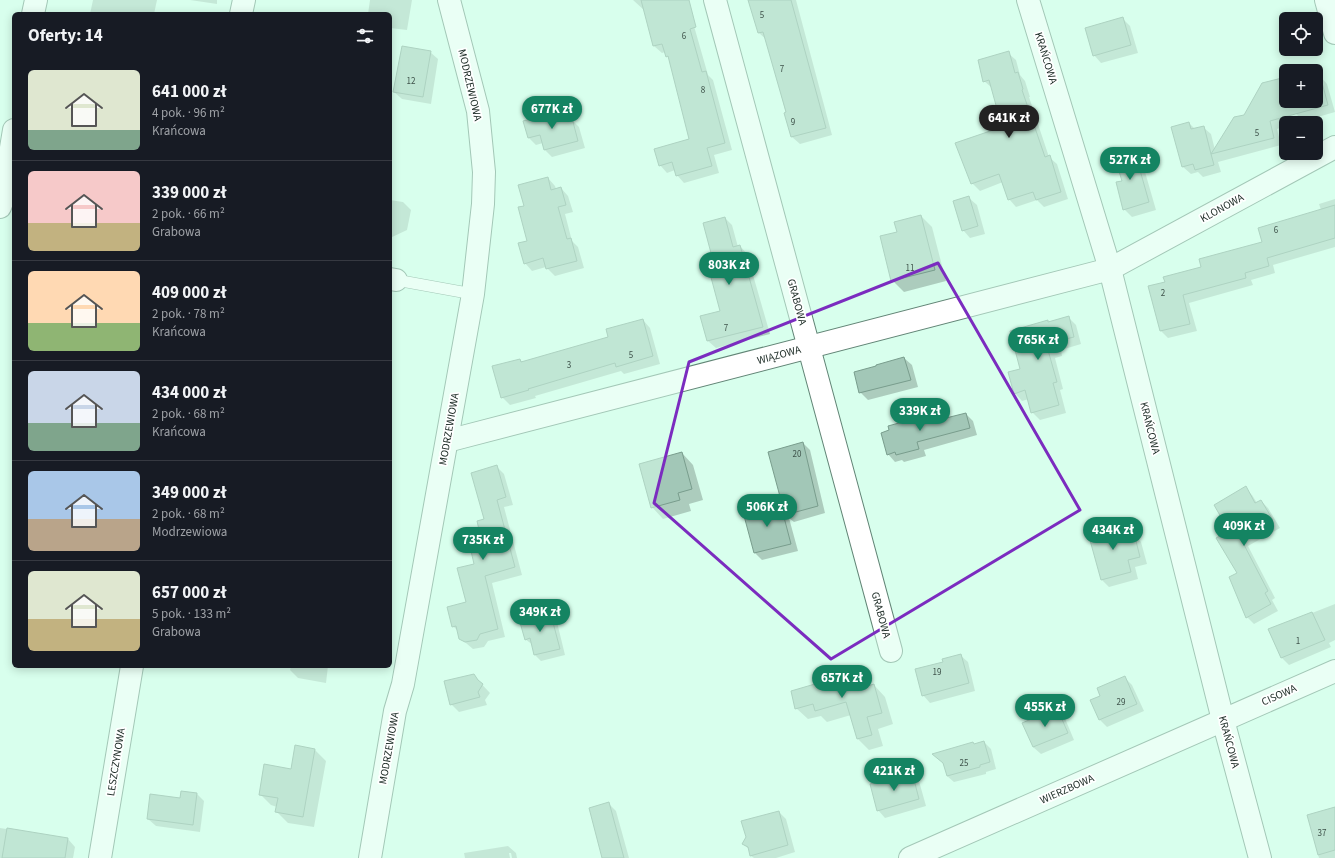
<!DOCTYPE html>
<html lang="pl">
<head>
<meta charset="utf-8">
<style>
  :root { --surface:#171b24; --page:#20242c; --text:#f1f3f6; --muted:#9ea1a6; --line:#363941; --accent:#148462 }
  body { margin:0; font-family:"Source Sans 3",sans-serif; background:var(--page); color:var(--text); height:100vh; display:flex; flex-direction:column; font-size:15px; white-space:nowrap }
  * { box-sizing:border-box; margin:0 }
  p { font-size:13px; color:var(--muted) }
  .icon { flex:none; width:22px; height:22px; fill:none; stroke:currentColor; stroke-width:2; stroke-linecap:round; stroke-linejoin:round }
  .map { position:relative; flex:1; overflow:hidden }
  .drawer { position:absolute; left:12px; top:12px; width:380px; height:656px; display:flex; flex-direction:column; background:var(--surface); border-radius:6px; box-shadow:0 2px 10px #0003 }
  .drawer>* { flex:none }
  .controls { position:absolute; left:1279px; top:12px; display:grid; gap:8px }
  .controls a { display:grid; place-items:center; width:44px; height:44px; border-radius:6px; background:var(--surface); box-shadow:0 2px 10px #0003; font-size:20px }
  .price { position:absolute; translate:-50% -34px; padding:0 9px; border-radius:14px; background:var(--accent); color:#fff; font-size:13px; line-height:26px; filter:drop-shadow(0 1px 2px #0008) }
  .price::after { content:''; position:absolute; left:50%; top:24px; width:12px; height:9px; margin-left:-6px; background:inherit; clip-path:polygon(0 0,100% 0,50% 100%) }
  .price.on { background:#222; color:#fff }
  ul { padding:0; list-style:none }
  li { display:flex; align-items:center; gap:12px; height:100px; padding:0 16px }
  li+li { border-top:1px solid var(--line) }
  li span { display:grid; place-items:center; flex:none; width:112px; height:80px; border-radius:6px; color:#555 }
  li>.icon { margin-inline-start:auto }
  span .icon { width:48px; height:48px; fill:#fffc; stroke-width:1 }
  li b { font-size:17px }
  h2 { display:flex; justify-content:space-between; align-items:center; height:48px; padding:0 16px; font-size:17px }
  .map>svg:first-child { display:block }
  .shadow { fill:#0003 }
  .building { fill:#a2c7b7; stroke:#799d8d }
  .lines { fill:none; stroke-linecap:round; stroke-linejoin:round }
  .lane-casing { stroke:#628576; stroke-width:12 }
  .street-casing { stroke:#628576; stroke-width:24 }
  .lane { stroke:#fff; stroke-width:11 }
  .street { stroke:#fff; stroke-width:22 }
  .marked { fill:none; stroke:#7b2cbf; stroke-width:3; stroke-linejoin:round }
  .labels { text-anchor:middle; dominant-baseline:central; stroke-width:3.5; stroke-linejoin:round; paint-order:stroke }
  .number-label { font-size:9px; fill:#3e524a }
  .street-label { font-size:11px; fill:#1c2b25; stroke:#fff }
</style>
</head>
<body>
<div class="map">
<svg width="1335" height="858" viewBox="0 0 1335 858">
  <rect width="100%" height="100%" fill="#d8ffed"/>
  <g class="shadow">
    <path d="M93 0H157L154 14H90Z"/>
    <path d="M190 0H217V4Z"/>
    <path d="M370 0H412L407 30 390 28V14H368Z"/>
    <path d="M633 0H674L694 26 708 75 713 80 732 150 714 155 719 173 684 183 677 175 675 170 667 173 660 165 690 140 670 60 667 56 665 52 662 53 654 46 645 11Z"/>
    <path d="M757 0H796L832 135 800 144 792 137 767 40 759 33Z"/>
    <path d="M1123 19 1130 26 1138 53 1101 63 1094 55Z"/>
    <path d="M430 52 438 59 431 104 402 99 394 92Z"/>
    <path d="M1008 53 1016 60 1020 75 1025 81 1030 97H1029L1049 157 1057 164 1068 199 1044 207 1037 200 1016 207 1009 199 1003 182 980 191 972 183 1003 127 992 88 984 81Z"/>
    <path d="M1320 76 1327 84 1335 112 1304 121 1296 114 1293 101H1316V77Z"/>
    <path d="M1259 99 1289 116 1296 123H1286V126L1277 129 1281 145 1218 162 1221 172 1203 177 1198 172 1191 174 1183 167 1189 123 1195 129 1203 127 1211 134 1215 150Z"/>
    <path d="M563 111 579 127 585 148 552 157 545 150 543 143 536 145 529 138 524 122Z"/>
    <path d="M1133 150 1141 158 1156 210 1132 217 1124 209Z"/>
    <path d="M548 178 555 186 556 189 561 188 568 196 573 212 565 214 572 241 578 247 584 268 555 276 546 267 532 271 525 263 528 242 525 206Z"/>
    <path d="M969 198 977 205 985 234 970 238 963 230Z"/>
    <path d="M1335 199V247L1273 265 1275 273 1251 280 1253 285 1189 303 1197 331 1168 338 1161 331 1150 286 1166 282 1264 243 1321 210 1319 204Z"/>
    <path d="M390 200 403 202 411 210 407 230 390 238Z"/>
    <path d="M921 216 932 227 946 281 904 292 892 280Z"/>
    <path d="M725 218 732 225 738 247 740 246 747 254 770 334 716 348 708 341 702 317 721 312 713 254Z"/>
    <path d="M1068 317 1076 325 1081 344 1061 350 1062 356 1055 358 1063 389 1060 390 1066 413 1040 420 1032 412 1029 399 1022 401 1015 393 1021 369 1049 323Z"/>
    <path d="M643 320 650 328 660 364 624 374 621 371 535 396 536 398 510 405 502 397 520 360 523 362 609 338Z"/>
    <path d="M904 358 912 365 918 387 868 400 860 392Z"/>
    <path d="M966 414 973 421 977 435 924 450 926 456 904 462 902 460 895 462 888 454 927 416 934 422Z"/>
    <path d="M803 443 810 450 825 513 794 522 789 518 798 551 762 560 755 553 780 503 784 507Z"/>
    <path d="M682 453 693 465 703 500 689 504 691 511 663 519 652 507Z"/>
    <path d="M496 466 504 474 513 505 504 507 522 575 492 583 505 637 488 641 484 647 473 649 460 638 459 632 453 626 467 603Z"/>
    <path d="M1245 488 1252 495 1257 503 1261 501 1268 508 1280 528 1248 546 1275 598 1272 600 1278 611 1254 624 1247 617 1230 531Z"/>
    <path d="M1118 526 1126 533V536L1133 534 1141 542 1147 564 1135 567 1138 579 1109 587 1102 580Z"/>
    <path d="M1335 604V640L1329 643 1331 647 1289 665 1282 658 1269 630Z"/>
    <path d="M550 612 556 618 565 655 541 661 535 655 533 645 525 639Z"/>
    <path d="M960 655 968 662 975 691 930 703 923 695 944 662Z"/>
    <path d="M291 666H328L326 683 298 678 290 670Z"/>
    <path d="M853 670 865 681 866 688 874 685 885 697 893 724 878 729 883 746 869 750 858 739 851 715 827 722 821 716 808 719 796 708Z"/>
    <path d="M473 675 490 693 485 700 487 705 459 712 451 704Z"/>
    <path d="M1124 677 1132 685 1144 711 1107 727 1100 720 1101 696Z"/>
    <path d="M1057 709 1064 716 1074 740 1041 754 1033 747Z"/>
    <path d="M984 742 991 749 996 769 986 772V774L954 782 947 776 944 764 934 755Z"/>
    <path d="M315 750 326 761 314 827 288 823 276 811 277 807 271 805 260 794 292 770Z"/>
    <path d="M911 773 919 781 926 806 885 818 878 810Z"/>
    <path d="M197 794 204 801 200 832 156 826 148 819 181 799Z"/>
    <path d="M609 804 616 811 629 858H603Z"/>
    <path d="M1335 808V858H1319L1308 816Z"/>
    <path d="M779 812 786 819 795 852 776 858H754L751 856 750 850 743 844Z"/>
    <path d="M0 828 68 839 75 847 73 858H0Z"/>
    <path d="M508 846 516 853 517 858H512L511 853H509L510 858H465L464 853Z"/>
  </g>
  <g class="building">
    <path d="M641 0H689L696 27 690 29 702 72 706 71 725 143 707 148 712 166 676 176 672 162 659 166 654 149 689 139 668 56 666 57 662 44 653 46Z"/>
    <path d="M748 0H791L826 128 791 137 784 113 786 112 763 32 758 33Z"/>
    <path d="M1123 17 1131 45 1093 56 1085 28Z"/>
    <path d="M402 46 431 51 423 97 393 92Z"/>
    <path d="M1009 51 1015 73 1018 72 1023 89 1022 90 1045 157 1050 155 1061 192 1036 200 1033 192 1008 200 999 174 971 184 955 143 1002 127 989 80 983 82 978 60Z"/>
    <path d="M1320 75 1328 105 1270 121 1274 138 1211 154 1214 165 1195 170 1193 164 1182 167 1171 127 1189 122 1191 129 1204 126 1211 154 1234 117 1244 115 1262 83 1286 77V101H1316V76Z"/>
    <path d="M564 110 567 120 572 118 578 141 544 150 540 135 528 138 523 121Z"/>
    <path d="M1134 149 1149 202 1123 210 1116 182 1122 181 1114 155Z"/>
    <path d="M548 177 551 190 561 187 566 205 558 207 567 239 571 238 577 261 546 269 543 258 524 264 518 243 527 241 518 207 524 206 518 185Z"/>
    <path d="M969 196 978 226 962 231 953 201Z"/>
    <path d="M1335 205V238L1267 258 1269 266 1245 273 1246 278 1183 295 1190 324 1160 331 1148 286 1165 282 1163 277 1201 267 1199 259 1262 242 1258 228Z"/>
    <path d="M921 215 935 270 891 281 880 236 897 232 894 222Z"/>
    <path d="M725 217 733 247 740 245 763 327 707 341 700 316 720 311 705 255 711 253 703 223Z"/>
    <path d="M1069 316 1074 337 1054 342 1055 349 1048 350 1057 382 1053 383 1059 405 1031 413 1025 390 1014 394 1008 372 1020 369 1010 331 1048 320V322Z"/>
    <path d="M643 319 653 356 616 367 615 363 528 389 529 390 501 398 492 366 520 359 521 362 608 337 606 329Z"/>
    <path d="M904 357 911 380 859 393 854 372 876 366V365Z"/>
    <path d="M966 413 970 428 917 442 919 449 896 455 895 452 887 455 881 433 889 430 888 426 928 415 930 422Z"/>
    <path d="M803 442 818 506 785 515 768 452Z"/>
    <path d="M682 452 692 489 678 493 680 500 651 508 639 464Z"/>
    <path d="M497 465 506 497 497 500 515 567 485 576 498 629 480 634 477 640 465 642 459 639 456 626 452 627 447 607 466 602 457 568 474 564 468 538 480 534 477 521 484 519 471 473Z"/>
    <path d="M1246 486 1255 503 1261 500 1273 520 1241 539 1268 591 1265 593 1271 604 1246 618 1229 577 1237 573 1216 538 1229 531 1214 505Z"/>
    <path d="M780 502 791 544 754 553 743 512Z"/>
    <path d="M1118 525 1122 536 1134 533 1140 557 1128 560 1131 572 1101 580 1088 533Z"/>
    <path d="M550 611 560 649 534 655 530 638 525 640 519 619Z"/>
    <path d="M1312 612 1325 640 1281 658 1268 629Z"/>
    <path d="M961 654 969 683 922 696 915 669 943 662 942 659Z"/>
    <path d="M854 669 859 689 874 684 882 713 867 717 872 735 857 739 846 702 815 711 813 704 795 709 791 691 832 679 831 675Z"/>
    <path d="M474 674 478 680 483 684 478 692 480 697 450 705 444 681Z"/>
    <path d="M1125 676 1137 704 1099 720 1090 700 1100 696 1097 688Z"/>
    <path d="M1057 708 1068 733 1033 747 1022 723Z"/>
    <path d="M984 741 990 762 980 765V767L947 776 943 763 932 754 973 742 974 744Z"/>
    <path d="M295 745 315 749 303 817 275 812 278 798 259 795 264 764 291 769Z"/>
    <path d="M912 772 919 799 877 811 870 784Z"/>
    <path d="M181 791 197 793 193 825 147 819 150 794 180 798Z"/>
    <path d="M609 802 624 858H602L589 808Z"/>
    <path d="M1335 807V850L1318 855 1307 815Z"/>
    <path d="M779 811 788 845 750 856 748 847 742 844 746 837 741 821Z"/>
    <path d="M7 828 68 838 65 858H2Z"/>
  </g>
  <g class="lines">
    <defs>
      <path id="lane" d="M396 280 473 294"/>
      <g id="street">
        <path d="M715 0 891 651"/>
        <path d="M1028 0 1110 269 1223 720 1260 858"/>
        <path d="M1326 0 1335 33"/>
        <path d="M33 14 36 0"/>
        <path d="M241 14 244 0"/>
        <path d="M0 207 2 202 14 130"/>
        <path d="M390 279 396 280"/>
        <path d="M447 441 1110 269 1335 147"/>
        <path d="M100 858 132 666"/>
        <path d="M370 858 395 711 403 684 473 294 483 204 484 172 478 111 449 0"/>
        <path d="M910 858 1335 671"/>
      </g>
    </defs>
    <use href="#lane" class="lane-casing"/>
    <use href="#street" class="street-casing"/>
    <use href="#lane" class="lane"/>
    <use href="#street" class="street"/>
  </g>
  <path d="M0 0H1335V858H0ZM938 263 1080 510 831 659 654 503 689 362Z" fill="#d8ffed" fill-opacity=".55" fill-rule="evenodd"/>
  <path class="marked" d="M938 263 1080 510 831 659 654 503 689 362Z"/>
  <g class="labels">
    <g class="number-label">
      <text x="762" y="15">5</text>
      <text x="684" y="36">6</text>
      <text x="782" y="69">7</text>
      <text x="411" y="81">12</text>
      <text x="703" y="90">8</text>
      <text x="793" y="122">9</text>
      <text x="1257" y="133">5</text>
      <text x="1276" y="230">6</text>
      <text x="910" y="268">11</text>
      <text x="1163" y="293">2</text>
      <text x="726" y="328">7</text>
      <text x="631" y="355">5</text>
      <text x="569" y="365">3</text>
      <text x="797" y="454">20</text>
      <text x="1298" y="641">1</text>
      <text x="937" y="672">19</text>
      <text x="1121" y="702">29</text>
      <text x="964" y="763">25</text>
      <text x="1322" y="833">37</text>
    </g>
    <g class="street-label">
      <text transform="translate(1046 58) rotate(73)">KRAŃCOWA</text>
      <text transform="translate(470 85) rotate(77)">MODRZEWIOWA</text>
      <text transform="translate(1222 208) rotate(-29)">KLONOWA</text>
      <text transform="translate(797 302) rotate(75)">GRABOWA</text>
      <text transform="translate(779 355) rotate(-15)">WIĄZOWA</text>
      <text transform="translate(1150 428) rotate(76)">KRAŃCOWA</text>
      <text transform="translate(449 429) rotate(-80)">MODRZEWIOWA</text>
      <text transform="translate(881 615) rotate(75)">GRABOWA</text>
      <text transform="translate(1279 695) rotate(-24)">CISOWA</text>
      <text transform="translate(1229 742) rotate(75)">KRAŃCOWA</text>
      <text transform="translate(389 748) rotate(-80)">MODRZEWIOWA</text>
      <text transform="translate(116 762) rotate(-81)">LESZCZYNOWA</text>
      <text transform="translate(1067 789) rotate(-24)">WIERZBOWA</text>
    </g>
  </g>
</svg>
<div class="controls">
<a><svg class="icon" aria-label="locate" viewBox="0 0 24 24"><circle cx="12" cy="12" r="6"/><path d="M12 2v4M12 18v4M2 12h4M18 12h4"/></svg></a>
<a>+</a>
<a>−</a>
</div>
<b class="price" style="left:552px;top:130px">677K zł</b>
<b class="price on" style="left:1009px;top:139px">641K zł</b>
<b class="price" style="left:1130px;top:181px">527K zł</b>
<b class="price" style="left:729px;top:286px">803K zł</b>
<b class="price" style="left:1038px;top:361px">765K zł</b>
<b class="price" style="left:920px;top:432px">339K zł</b>
<b class="price" style="left:767px;top:528px">506K zł</b>
<b class="price" style="left:1244px;top:547px">409K zł</b>
<b class="price" style="left:1113px;top:551px">434K zł</b>
<b class="price" style="left:483px;top:561px">735K zł</b>
<b class="price" style="left:540px;top:633px">349K zł</b>
<b class="price" style="left:842px;top:699px">657K zł</b>
<b class="price" style="left:1045px;top:728px">455K zł</b>
<b class="price" style="left:894px;top:792px">421K zł</b>
<section class="drawer">
<h2>Oferty: 14<svg class="icon" aria-label="filters" viewBox="0 0 24 24"><path d="M4 7h16M4 17h16"/><circle cx="9" cy="7" r="2"/><circle cx="15" cy="17" r="2"/></svg></h2>
<ul>
<li><span style="background:linear-gradient(#dfe7d0 75%,#7fa58c 0)"><svg class="icon" aria-label="home" viewBox="0 0 24 24"><path d="M3 11l9-7 9 7M6 9v11h12V9"/></svg></span><div><b>641 000 zł</b><p>4 pok. · 96 m²</p><p>Krańcowa</p></div></li>
<li><span style="background:linear-gradient(#f6c9c9 65%,#c2b280 0)"><svg class="icon" aria-label="home" viewBox="0 0 24 24"><path d="M3 11l9-7 9 7M6 9v11h12V9"/></svg></span><div><b>339 000 zł</b><p>2 pok. · 66 m²</p><p>Grabowa</p></div></li>
<li><span style="background:linear-gradient(#ffd9b3 65%,#8fb573 0)"><svg class="icon" aria-label="home" viewBox="0 0 24 24"><path d="M3 11l9-7 9 7M6 9v11h12V9"/></svg></span><div><b>409 000 zł</b><p>2 pok. · 78 m²</p><p>Krańcowa</p></div></li>
<li><span style="background:linear-gradient(#c9d6e8 65%,#7fa58c 0)"><svg class="icon" aria-label="home" viewBox="0 0 24 24"><path d="M3 11l9-7 9 7M6 9v11h12V9"/></svg></span><div><b>434 000 zł</b><p>2 pok. · 68 m²</p><p>Krańcowa</p></div></li>
<li><span style="background:linear-gradient(#a9c7e8 60%,#b9a48a 0)"><svg class="icon" aria-label="home" viewBox="0 0 24 24"><path d="M3 11l9-7 9 7M6 9v11h12V9"/></svg></span><div><b>349 000 zł</b><p>2 pok. · 68 m²</p><p>Modrzewiowa</p></div></li>
<li><span style="background:linear-gradient(#dfe7d0 60%,#c2b280 0)"><svg class="icon" aria-label="home" viewBox="0 0 24 24"><path d="M3 11l9-7 9 7M6 9v11h12V9"/></svg></span><div><b>657 000 zł</b><p>5 pok. · 133 m²</p><p>Grabowa</p></div></li>
</ul>
</section>
</div>
</body>
</html>
